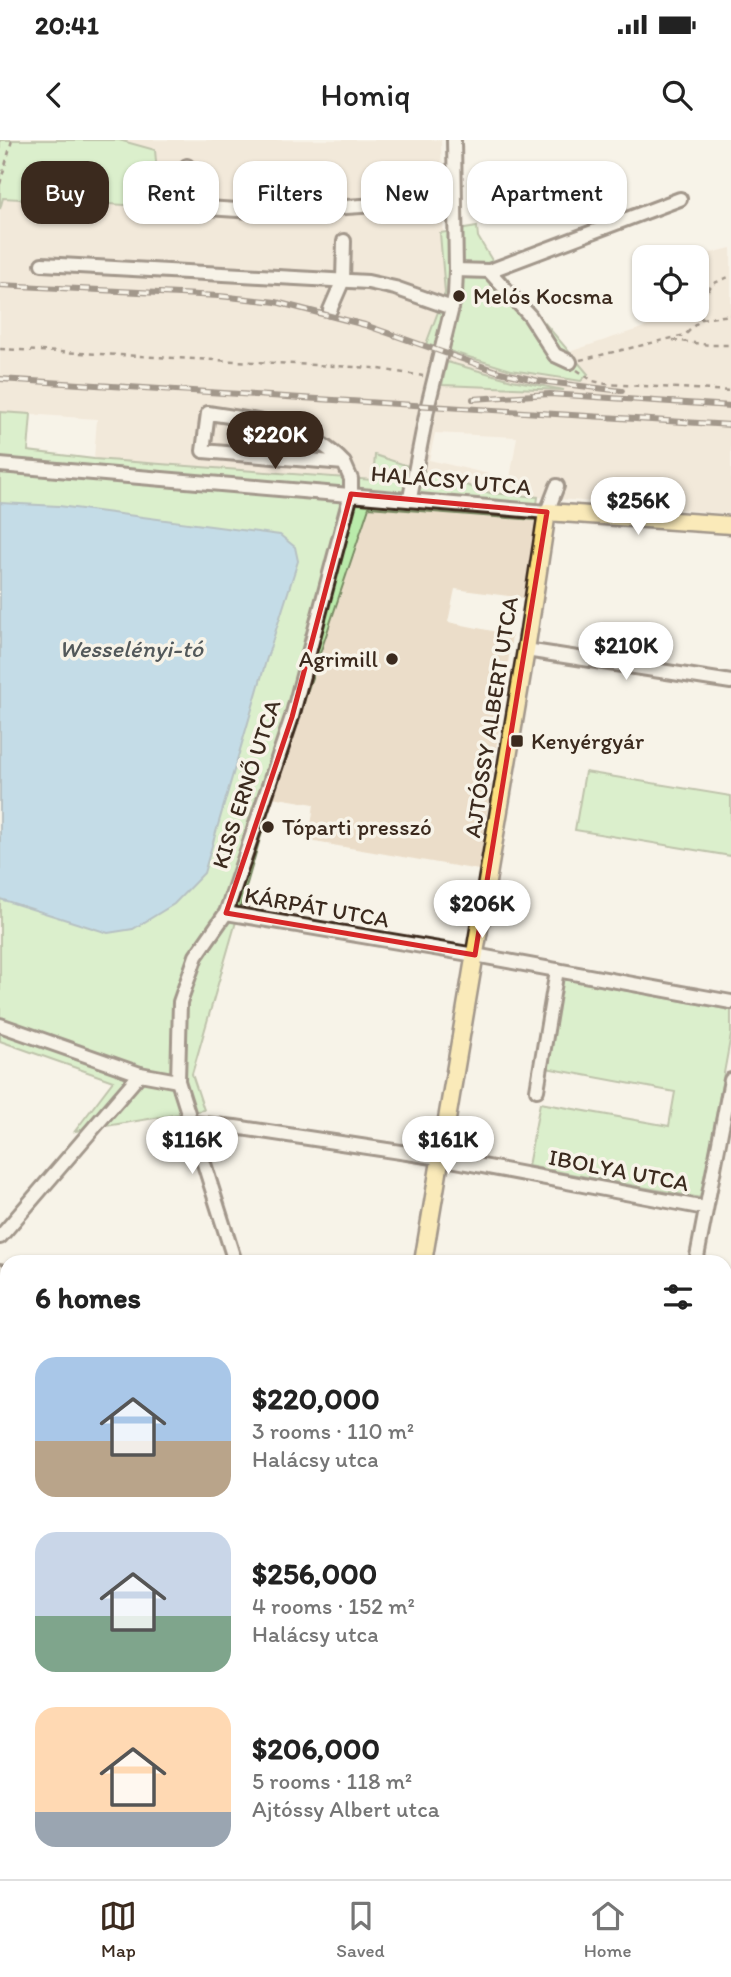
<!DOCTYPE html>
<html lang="en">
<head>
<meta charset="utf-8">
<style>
  :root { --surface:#fff; --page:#f6f6f6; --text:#222; --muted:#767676; --line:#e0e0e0; --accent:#3b2a1e }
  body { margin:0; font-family:Itim,sans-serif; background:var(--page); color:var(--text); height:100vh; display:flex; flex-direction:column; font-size:26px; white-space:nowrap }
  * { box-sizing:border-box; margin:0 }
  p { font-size:23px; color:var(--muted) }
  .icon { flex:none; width:38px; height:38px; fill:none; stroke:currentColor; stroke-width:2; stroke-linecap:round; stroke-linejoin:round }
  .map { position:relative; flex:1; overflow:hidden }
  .sheet { position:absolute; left:0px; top:1115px; width:732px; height:625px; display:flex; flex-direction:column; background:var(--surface); border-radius:21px 21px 0 0; box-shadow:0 2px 5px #0004 }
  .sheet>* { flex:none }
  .guide { position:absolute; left:21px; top:21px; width:690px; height:63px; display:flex; gap:14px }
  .tools { position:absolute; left:632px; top:105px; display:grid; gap:14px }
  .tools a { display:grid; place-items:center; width:77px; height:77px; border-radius:14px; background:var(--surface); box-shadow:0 2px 5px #0004; font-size:35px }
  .price { position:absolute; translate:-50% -60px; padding:0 16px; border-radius:24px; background:#fff; color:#222; font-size:23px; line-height:46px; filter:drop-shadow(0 2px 4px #0008) }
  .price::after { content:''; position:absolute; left:50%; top:42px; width:21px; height:16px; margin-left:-10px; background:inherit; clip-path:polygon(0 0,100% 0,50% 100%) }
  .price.active { background:var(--accent); color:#fff }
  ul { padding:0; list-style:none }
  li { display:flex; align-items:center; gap:21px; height:175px; padding:0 35px }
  li span { display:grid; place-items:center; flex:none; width:196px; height:140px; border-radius:21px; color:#555 }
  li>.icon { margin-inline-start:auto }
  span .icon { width:84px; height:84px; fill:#fffc; stroke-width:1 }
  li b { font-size:30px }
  h2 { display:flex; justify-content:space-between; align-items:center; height:84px; padding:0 35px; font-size:30px }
  .pill { padding:0 24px; border-radius:21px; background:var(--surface); box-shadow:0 2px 5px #0004; font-size:24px; line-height:63px }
  .pill.active { background:var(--accent); color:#fff }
  .status { display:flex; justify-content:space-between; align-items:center; height:49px; padding:0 35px; background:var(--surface); direction:ltr }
  .status svg { height:19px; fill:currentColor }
  header { display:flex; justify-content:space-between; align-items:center; height:91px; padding:0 35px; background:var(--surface); font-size:32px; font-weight:600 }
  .tabs { display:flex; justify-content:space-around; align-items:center; height:98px; border-top:2px solid var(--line); background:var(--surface); font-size:19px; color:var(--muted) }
  .tabs a { display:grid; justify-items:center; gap:4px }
  .tabs .active { color:var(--accent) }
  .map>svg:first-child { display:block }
  .built { fill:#ebddc9; fill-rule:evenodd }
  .green { fill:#b9ebaa; stroke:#7a8a64; stroke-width:2 }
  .water { fill:#86c2e6; stroke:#688596; stroke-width:2 }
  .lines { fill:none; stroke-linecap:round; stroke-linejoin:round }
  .minor-casing { stroke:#3b2a1e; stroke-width:18 }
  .major-casing { stroke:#3b2a1e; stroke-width:21 }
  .path { stroke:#3b2a1e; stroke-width:2.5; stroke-dasharray:5 5; stroke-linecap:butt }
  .minor { stroke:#f7f3e8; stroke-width:12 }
  .major { stroke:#fce080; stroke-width:16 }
  .rail-casing { stroke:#3b2a1e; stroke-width:6 }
  .rail { stroke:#f7f3e8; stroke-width:3.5; stroke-dasharray:10; stroke-linecap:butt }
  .marked { fill:none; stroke:#d62828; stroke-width:5; stroke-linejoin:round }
  .poi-dot { fill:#3b2a1e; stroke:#f7f3e8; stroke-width:2.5 }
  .labels { text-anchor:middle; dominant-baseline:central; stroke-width:7; stroke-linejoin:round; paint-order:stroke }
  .poi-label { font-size:23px; fill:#3b2a1e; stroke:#f7f3e8; text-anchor:start }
  .street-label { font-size:23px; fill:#3b2a1e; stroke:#f7f3e8 }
  .water-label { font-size:24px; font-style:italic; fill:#52585a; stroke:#f7f3e8 }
</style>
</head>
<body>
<div class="status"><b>20:41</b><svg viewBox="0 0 49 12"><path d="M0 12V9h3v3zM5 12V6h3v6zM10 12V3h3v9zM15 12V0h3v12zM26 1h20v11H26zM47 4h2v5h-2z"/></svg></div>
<header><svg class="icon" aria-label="back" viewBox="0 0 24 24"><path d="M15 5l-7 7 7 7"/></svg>Homiq<svg class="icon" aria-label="search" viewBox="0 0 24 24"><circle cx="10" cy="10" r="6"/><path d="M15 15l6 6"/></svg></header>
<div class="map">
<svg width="731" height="1739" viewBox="0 0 731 1739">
  <rect width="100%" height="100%" fill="#f7f3e8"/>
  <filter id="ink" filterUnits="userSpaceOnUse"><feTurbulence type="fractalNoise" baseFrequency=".0143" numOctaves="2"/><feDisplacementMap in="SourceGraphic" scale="14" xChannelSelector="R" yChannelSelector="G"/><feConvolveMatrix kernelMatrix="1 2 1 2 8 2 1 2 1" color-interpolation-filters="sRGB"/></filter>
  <g filter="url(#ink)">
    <g class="built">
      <path d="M119 0H441L445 153 426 204 484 223 545 237 588 233 569 212 672 178 671 170H696L695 117 731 108V374L490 353 376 316 374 340 94 319 97 279 0 272V69L3 58 160 67 155 10ZM447 222 512 240 543 247 442 245ZM435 293 517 297 510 339 429 320Z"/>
      <path d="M370 367 535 380 524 458 455 449 448 482 512 495 479 730 309 701 314 664 272 657Z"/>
      <path d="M724 1332 731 1333V1460H725Z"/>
    </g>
    <g class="green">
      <path d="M0 0H119L155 10 160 67 3 58 0 69Z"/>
      <path d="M477 87 478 97 493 122 588 234 581 241 511 230 426 204 445 153 440 93Z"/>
      <path d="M447 222 512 240 564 250 442 245Z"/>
      <path d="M0 272 31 274 28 311 94 319 373 340 375 315 490 353 538 357 535 380 369 367 272 657 192 934 204 970 75 991 113 941 0 901Z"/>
      <path d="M585 632 731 656V716L575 690Z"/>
      <path d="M563 839 731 870V895L701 1058 528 1026 540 963 669 986 675 952 546 928Z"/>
      <path d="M727 1370 731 1371V1450L724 1449V1396Z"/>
      <path d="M0 1717 7 1718V1732L101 1733V1739H0Z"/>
      <path d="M195 1733H305L304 1739H194Z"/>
      <path d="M433 1733H452L471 1739H431Z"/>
    </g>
    <path class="water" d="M0 363 59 366 280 395 295 407 298 421 266 521 204 733 174 764 133 789 108 793 0 759Z"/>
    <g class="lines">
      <defs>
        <g id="minor">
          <path d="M187 26 193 56 207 68 269 72 454 60"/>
          <path d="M42 124 368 142 395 148 452 168"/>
          <path d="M456 130 489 131 680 59"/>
          <path d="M489 131 530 176 555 215 570 222"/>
          <path d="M330 170 343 140 344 101"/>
          <path d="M0 325 547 372 557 346"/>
          <path d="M410 358 428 265 455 155 456 130 454 0"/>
          <path d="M526 510 731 542"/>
          <path d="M226 773 475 815 731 862"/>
          <path d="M0 885 140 934 178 941"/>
          <path d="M537 950 557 830"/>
          <path d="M193 983 235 987 440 1018 705 1068"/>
          <path d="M0 1097 140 934"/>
          <path d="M235 1122 178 941 180 862 196 816 226 773 292 577 351 354V339L344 323 203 311 208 273C256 280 310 286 344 323"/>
          <path d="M696 1122 731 940"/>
          <path d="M0 1131 7 1146"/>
          <path d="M724 1321H731"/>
          <path d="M0 1431H7"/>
          <path d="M724 1472 731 1473"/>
          <path d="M0 1628H7"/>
          <path d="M724 1732 731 1734"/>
          <path d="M113 1739V1732"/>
        </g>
        <g id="major">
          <path d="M423 1122 526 510 547 372 731 385"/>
          <path d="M311 1739 313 1732"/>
        </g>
      </defs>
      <use href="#minor" class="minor-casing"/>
      <use href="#major" class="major-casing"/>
      <g class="path">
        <path d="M0 44 12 0"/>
        <path d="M696 129 703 160"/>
        <path d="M701 179 731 175"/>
        <path d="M673 200 709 205H731"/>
        <path d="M0 209 373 228 423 236"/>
        <path d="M580 220 685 195 701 179 703 160 712 144 731 136"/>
        <path d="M577 230 593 241 606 244 731 251"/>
        <path d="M181 1738 185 1739"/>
        <path d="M291 1739 292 1732"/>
      </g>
      <use href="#minor" class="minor"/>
      <use href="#major" class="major"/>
      <defs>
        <g id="rail">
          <path d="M0 145 219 156 276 162 365 185 496 231 539 241 622 251"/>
          <path d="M0 239 731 285"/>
          <path d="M473 259 550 254 731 266"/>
        </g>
      </defs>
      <use href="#rail" class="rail-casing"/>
      <use href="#rail" class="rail"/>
    </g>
  </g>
  <path d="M0 0H731V1739H0ZM351 354 547 372 475 815 226 773 292 577Z" fill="#f7f3e8" fill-opacity=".55" fill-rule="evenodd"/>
  <path class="marked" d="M351 354 547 372 475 815 226 773 292 577Z"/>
  <g class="poi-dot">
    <circle cx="459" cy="156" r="7"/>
    <circle cx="392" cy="519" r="7"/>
    <rect x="510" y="594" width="14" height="14" rx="3.5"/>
    <circle cx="268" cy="687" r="7"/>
  </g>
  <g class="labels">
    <g class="poi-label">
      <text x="473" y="156">Melós Kocsma</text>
      <text x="378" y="519" text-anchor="end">Agrimill</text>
      <text x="531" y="601">Kenyérgyár</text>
      <text x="282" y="687">Tóparti presszó</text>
    </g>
    <g class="street-label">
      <text transform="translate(451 340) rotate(5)">HALÁCSY UTCA</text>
      <text transform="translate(491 577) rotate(-81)">AJTÓSSY ALBERT UTCA</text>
      <text transform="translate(246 644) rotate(-72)">KISS ERNŐ UTCA</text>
      <text transform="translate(317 767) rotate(10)">KÁRPÁT UTCA</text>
      <text transform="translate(619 1030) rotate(11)">IBOLYA UTCA</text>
    </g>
    <g class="water-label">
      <text x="131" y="508">Wesselényi-tó</text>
    </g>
  </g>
</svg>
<div class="tools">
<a><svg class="icon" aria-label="locate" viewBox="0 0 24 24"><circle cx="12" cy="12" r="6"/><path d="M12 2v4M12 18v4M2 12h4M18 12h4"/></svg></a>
</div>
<b class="price active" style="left:275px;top:331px">$220K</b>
<b class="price" style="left:638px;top:397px">$256K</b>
<b class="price" style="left:626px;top:542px">$210K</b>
<b class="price" style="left:482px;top:800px">$206K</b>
<b class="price" style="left:192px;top:1036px">$116K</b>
<b class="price" style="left:448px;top:1036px">$161K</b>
<div class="guide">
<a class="pill active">Buy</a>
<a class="pill">Rent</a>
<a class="pill">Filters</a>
<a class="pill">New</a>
<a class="pill">Apartment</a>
</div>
<section class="sheet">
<h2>6 homes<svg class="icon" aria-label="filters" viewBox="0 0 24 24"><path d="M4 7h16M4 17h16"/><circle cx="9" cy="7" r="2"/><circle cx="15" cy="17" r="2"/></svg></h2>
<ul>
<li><span style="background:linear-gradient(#a9c7e8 60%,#b9a48a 0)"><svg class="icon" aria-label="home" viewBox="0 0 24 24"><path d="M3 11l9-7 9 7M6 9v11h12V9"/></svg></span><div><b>$220,000</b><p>3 rooms · 110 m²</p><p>Halácsy utca</p></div></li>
<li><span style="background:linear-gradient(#c9d6e8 60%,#7fa58c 0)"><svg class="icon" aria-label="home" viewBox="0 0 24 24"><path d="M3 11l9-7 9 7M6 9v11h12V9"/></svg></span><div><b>$256,000</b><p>4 rooms · 152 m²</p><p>Halácsy utca</p></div></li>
<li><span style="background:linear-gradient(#ffd9b3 75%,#9aa5b1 0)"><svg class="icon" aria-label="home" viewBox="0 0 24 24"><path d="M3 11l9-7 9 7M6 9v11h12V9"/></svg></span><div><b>$206,000</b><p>5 rooms · 118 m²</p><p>Ajtóssy Albert utca</p></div></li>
</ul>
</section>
</div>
<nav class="tabs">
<a class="active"><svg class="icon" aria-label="map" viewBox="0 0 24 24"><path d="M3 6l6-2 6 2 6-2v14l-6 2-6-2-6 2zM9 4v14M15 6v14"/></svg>Map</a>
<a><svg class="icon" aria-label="saved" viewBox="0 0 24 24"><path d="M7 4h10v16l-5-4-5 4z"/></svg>Saved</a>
<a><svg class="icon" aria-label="home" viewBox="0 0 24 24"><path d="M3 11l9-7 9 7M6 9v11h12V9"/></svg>Home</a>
</nav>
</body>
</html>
